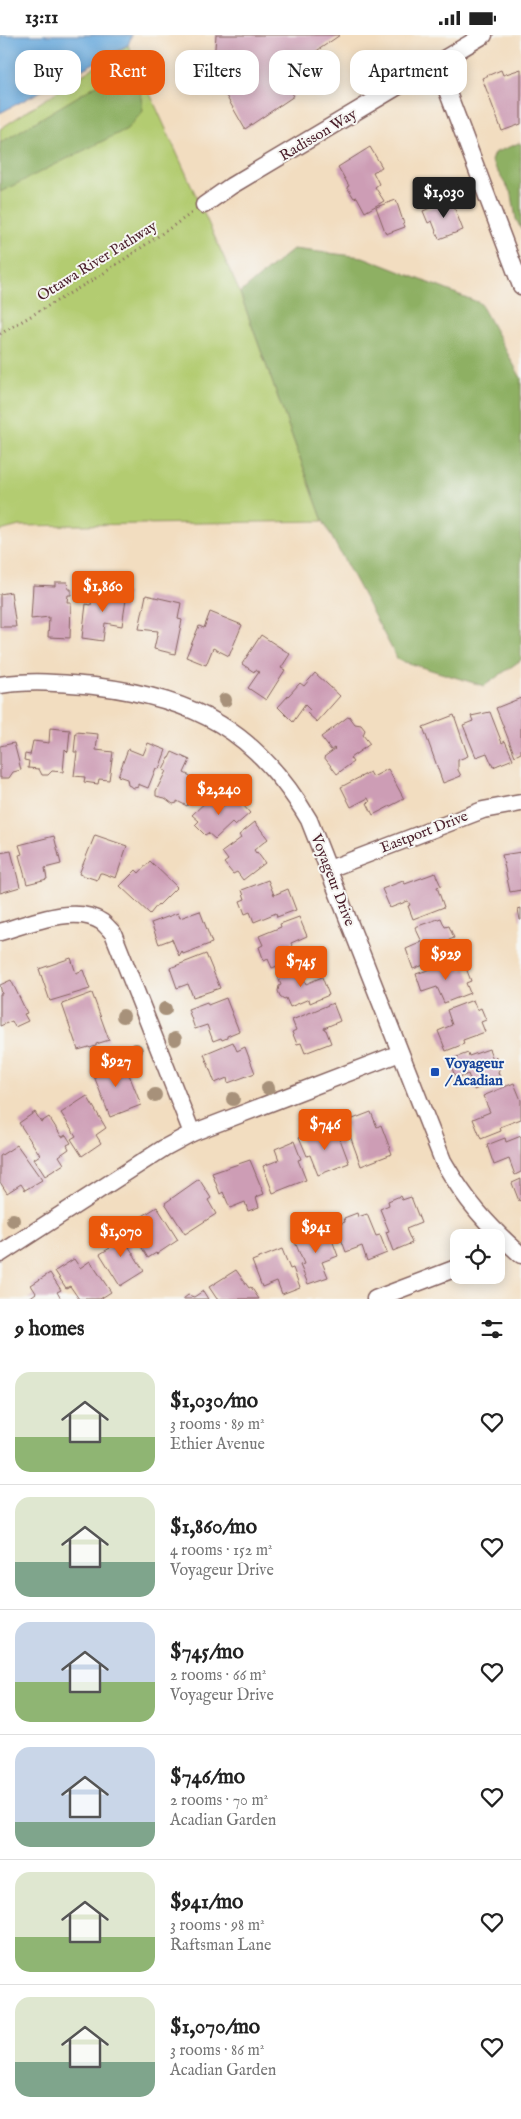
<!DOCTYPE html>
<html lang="en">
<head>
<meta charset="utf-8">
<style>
  :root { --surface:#fff; --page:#f2f2f2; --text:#222; --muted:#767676; --line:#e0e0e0; --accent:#ea580c }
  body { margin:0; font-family:"IM FELL English",serif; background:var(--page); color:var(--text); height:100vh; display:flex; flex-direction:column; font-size:19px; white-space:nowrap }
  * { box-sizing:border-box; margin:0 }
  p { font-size:16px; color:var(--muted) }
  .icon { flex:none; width:28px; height:28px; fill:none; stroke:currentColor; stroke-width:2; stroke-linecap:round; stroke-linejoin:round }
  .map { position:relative; height:1264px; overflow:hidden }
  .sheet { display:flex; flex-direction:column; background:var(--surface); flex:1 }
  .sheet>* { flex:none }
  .guide { position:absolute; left:15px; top:15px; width:491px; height:45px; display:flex; gap:10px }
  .buttons { position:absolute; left:450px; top:1194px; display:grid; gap:10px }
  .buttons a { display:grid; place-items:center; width:55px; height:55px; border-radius:10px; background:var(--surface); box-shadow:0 2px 12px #0003; font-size:25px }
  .price { position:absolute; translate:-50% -42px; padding:0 11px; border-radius:5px; background:var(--accent); color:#fff; font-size:16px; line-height:32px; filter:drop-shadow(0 1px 2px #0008) }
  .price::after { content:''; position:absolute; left:50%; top:30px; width:15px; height:11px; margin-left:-8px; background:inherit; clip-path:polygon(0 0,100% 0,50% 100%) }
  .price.active { background:#222; color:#fff }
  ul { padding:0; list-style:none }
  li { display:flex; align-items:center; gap:15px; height:125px; padding:0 15px }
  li+li { border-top:1px solid var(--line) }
  li span { display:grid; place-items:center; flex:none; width:140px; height:100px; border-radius:15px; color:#555 }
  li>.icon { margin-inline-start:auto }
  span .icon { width:60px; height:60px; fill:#fffc; stroke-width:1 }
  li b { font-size:21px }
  h2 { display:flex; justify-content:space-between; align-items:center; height:60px; padding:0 15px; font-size:21px }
  .pill { padding:0 18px; border-radius:15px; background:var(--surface); box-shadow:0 2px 12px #0003; font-size:18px; line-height:45px }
  .pill.active { background:var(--accent); color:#fff }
  .status { display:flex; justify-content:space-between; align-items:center; height:35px; padding:0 25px; background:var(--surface); direction:ltr }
  .status svg { height:14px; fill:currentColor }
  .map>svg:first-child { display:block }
  .green { fill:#b3cc71; stroke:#7e764e }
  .forest { fill:#8eb063; stroke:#6c6847 }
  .water { fill:#6aaadd; stroke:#5a6484 }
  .building { fill:#cd9db5 }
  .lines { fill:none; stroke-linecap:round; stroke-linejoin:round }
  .minor-casing { stroke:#85625f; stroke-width:19 }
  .path { stroke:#85625f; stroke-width:3; stroke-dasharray:1 4; stroke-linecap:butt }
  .minor { stroke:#fff; stroke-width:16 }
  .tree { fill:#a7917a }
  .transit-dot { fill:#1a4fb4; stroke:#f6f6f2; stroke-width:2 }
  .labels { text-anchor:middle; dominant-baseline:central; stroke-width:4; stroke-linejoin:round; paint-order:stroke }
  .street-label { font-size:15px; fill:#4a1f2b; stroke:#f6f6f2 }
  .transit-label { font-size:15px; font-weight:bold; fill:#164399; stroke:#f6f6f2; text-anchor:start }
</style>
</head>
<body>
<div class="status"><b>13:11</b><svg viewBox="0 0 49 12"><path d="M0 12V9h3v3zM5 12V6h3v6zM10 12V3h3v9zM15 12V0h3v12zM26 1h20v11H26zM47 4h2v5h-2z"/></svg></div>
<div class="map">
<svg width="521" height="1264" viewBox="0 0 521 1264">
  <rect width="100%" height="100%" fill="#f6f6f2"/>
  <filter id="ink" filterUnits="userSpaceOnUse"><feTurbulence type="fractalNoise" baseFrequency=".02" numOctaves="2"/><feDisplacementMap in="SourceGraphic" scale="10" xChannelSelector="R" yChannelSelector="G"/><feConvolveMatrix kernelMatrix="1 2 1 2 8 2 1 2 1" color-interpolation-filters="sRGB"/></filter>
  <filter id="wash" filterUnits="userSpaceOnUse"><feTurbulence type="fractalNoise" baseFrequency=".0096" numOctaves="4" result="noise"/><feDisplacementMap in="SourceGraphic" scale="20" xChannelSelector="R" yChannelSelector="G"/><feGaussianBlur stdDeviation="1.12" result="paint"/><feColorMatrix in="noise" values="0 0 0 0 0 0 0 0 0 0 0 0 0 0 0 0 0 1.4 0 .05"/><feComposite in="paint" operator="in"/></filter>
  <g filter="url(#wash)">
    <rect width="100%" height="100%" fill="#f2ddc0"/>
    <path class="green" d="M128 10 240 258 323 486 19 491 0 496V94Z"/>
    <g class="forest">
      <path d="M110 42 130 44 140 55 143 76 127 94 0 157V108Z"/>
      <path d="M519 108 521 109V194L516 184 512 160 491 126 494 118Z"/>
      <path d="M293 214 363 222 480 268 521 343V625L484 651 398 625 323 486 240 258Z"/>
    </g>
    <path class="water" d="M0 0H132L128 10 0 78Z"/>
    <g id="blocks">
      <g class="building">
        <path d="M216 0H340L280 41 294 61 245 94 213 38Z"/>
        <path d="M521 34V89L502 96 482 43 501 35 503 40Z"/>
        <path d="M370 112 382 132 373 137 379 149 375 152 384 166 365 177 357 162 354 163 347 152 349 151 338 132Z"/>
        <path d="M451 164 463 195 439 204 432 186 428 188 423 176Z"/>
        <path d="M396 165 405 192 386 199 376 172Z"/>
        <path d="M55 547H67L68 554H71V560H68L67 567H71L70 603 48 602 49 582 31 584 33 550 55 551Z"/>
        <path d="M93 554 127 558 122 591 105 588 103 606 82 603 86 569 91 570Z"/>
        <path d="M11 557 16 592H0V559Z"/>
        <path d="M146 560 181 568 178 584 182 585 175 619 154 614 158 596 139 594Z"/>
        <path d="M210 577 242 590 229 621 213 613 206 630 186 622 199 591 204 593Z"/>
        <path d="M261 600 290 619 281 633 285 635 266 665 248 653 259 637 255 635 254 637 242 629Z"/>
        <path d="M315 638 340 661 317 687 307 678 310 675 305 670 293 687 278 672 300 648 304 651Z"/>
        <path d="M521 663V718L515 721 496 673Z"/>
        <path d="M490 677 502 708 505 706 513 724 493 732 487 718 476 722 463 690 473 686 471 681Z"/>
        <path d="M454 680 468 721 458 725V735L461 741 443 748 423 692Z"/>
        <path d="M349 681 355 689 361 690 365 695 363 700 370 709 350 723 353 727 337 739 324 722 335 714 334 713 331 715 321 702Z"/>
        <path d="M50 693 70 695 68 717 65 714 63 737 52 736 48 740H42L39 734 28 733 29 726 24 725 25 719 30 720 33 706 49 708Z"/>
        <path d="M76 697 98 699 96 715 113 717 109 745 99 744 98 749 84 747 85 742 74 741 77 717H74Z"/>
        <path d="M14 708 21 735 13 737 9 743H0V711Z"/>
        <path d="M148 708 166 715 159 734 156 733 148 753 138 749V752L134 753 128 750 127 744 118 741 128 714 143 720Z"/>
        <path d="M172 717 190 725 184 738 199 745 187 771 177 766V768L173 769 165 763 156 761V756L166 736 163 735Z"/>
        <path d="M388 734 404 764 373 780 367 768 370 767 368 763 351 772 341 752 370 737 373 742Z"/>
        <path d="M213 760 223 771 236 762 250 778 235 791 232 788 215 804 208 798 205 800 195 790 199 786 192 780Z"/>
        <path d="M255 787 268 804 254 815 256 818 257 817 265 828 243 845 237 837 233 839 224 828 228 825 222 817 241 803 239 800Z"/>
        <path d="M95 800 127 811 116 843 102 838H100L97 845 79 839Z"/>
        <path d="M54 801 61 829 45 833 47 844 27 849 19 820 22 819 19 810Z"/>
        <path d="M11 816 20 852 0 858V818Z"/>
        <path d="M521 817V855L510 857 502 820Z"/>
        <path d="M150 826 177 852 159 870 158 869 150 879 120 851 136 835 139 838Z"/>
        <path d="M435 838 441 851 437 852 444 872 413 884 408 871 410 870 408 866 390 873 382 854 403 846 405 849Z"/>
        <path d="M268 845 274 860 288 854 296 875 277 882 276 878 254 887 250 877 245 879 240 866 245 864 242 855Z"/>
        <path d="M521 873V885H520L518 874Z"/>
        <path d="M200 876 212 908 183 919 182 916 179 921 172 904 159 909 151 888 178 878 180 883Z"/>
        <path d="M299 882 307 901 291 908 298 923 272 933 268 924 264 926 259 912 263 910 259 901 281 892 280 889Z"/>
        <path d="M441 883 445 892 449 891 454 903 449 905 453 914 431 923 432 927 413 934 406 914 422 907 415 892Z"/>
        <path d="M206 919 220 953 193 962 188 949 177 953 170 933Z"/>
        <path d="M71 923 76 938 83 935 90 954 50 966 39 934Z"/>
        <path d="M458 925 461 935 466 933 471 946 466 948 470 958 444 968 437 952 422 957 416 939Z"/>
        <path d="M300 933 306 949 322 942 329 960 310 968 309 964 290 972 286 963 284 964 280 961 278 956 279 951 281 950 278 942Z"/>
        <path d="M11 945 27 978 24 979 28 986 15 992 12 986 0 991V959H2L0 950Z"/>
        <path d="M92 958 109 1005 96 1009V1011L90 1013 89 1012 78 1015 62 969Z"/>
        <path d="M226 963 239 996 227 1001V1003L222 1005 221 1003 213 1006 207 990 195 994 188 974 207 967 208 970Z"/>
        <path d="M473 965 477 975 481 973 486 985 481 987 485 997 463 1005 464 1009 446 1016 438 996 452 990 447 975Z"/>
        <path d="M333 968 340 986 324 993 325 995H326L331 1008 305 1018 301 1008 297 1009 292 997 296 995 292 985Z"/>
        <path d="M233 1007 237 1016 245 1012 255 1038 228 1048 227 1043 215 1048 204 1019Z"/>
        <path d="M489 1014 493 1024 495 1022 499 1025 501 1030 498 1037 501 1045 474 1055 468 1039 456 1044 449 1025 468 1018 469 1021Z"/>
        <path d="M123 1024 141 1070 110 1082 92 1036Z"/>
        <path d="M514 1048 521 1065V1084L500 1092 501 1096 481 1104 473 1084 490 1077 483 1061Z"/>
        <path d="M87 1061 106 1093 96 1100 101 1108 82 1121 71 1104 76 1101 61 1078Z"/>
        <path d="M35 1077 41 1087 49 1082 62 1102 66 1100 71 1108 67 1110 69 1114 59 1121 64 1129 45 1141 34 1124 40 1120 19 1088Z"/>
        <path d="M371 1077 377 1092 381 1090 392 1119 361 1131 345 1087Z"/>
        <path d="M320 1094 322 1101 337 1096 349 1128 318 1140 310 1120 307 1121 299 1102Z"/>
        <path d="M521 1101V1137L515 1140 509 1124 494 1130 487 1110 505 1103 506 1107Z"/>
        <path d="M294 1106 301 1124 298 1125 306 1145 273 1158 263 1131 279 1125 275 1114Z"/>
        <path d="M17 1110 42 1145 25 1155 21 1149 7 1158 0 1147V1121Z"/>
        <path d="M250 1125 264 1159 256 1162 259 1172 248 1176 245 1167 230 1173 223 1157 220 1159 212 1138Z"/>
        <path d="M199 1144 211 1163 208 1165 216 1179 185 1199 165 1168Z"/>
        <path d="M521 1144V1165L519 1166 512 1148Z"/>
        <path d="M400 1161 402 1165 411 1162 421 1188 406 1194 412 1208 393 1216 386 1197 389 1196 380 1174 389 1170 388 1166Z"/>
        <path d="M157 1172 178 1205 157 1219 156 1218 148 1223 133 1198 141 1193 139 1191 145 1188 141 1182Z"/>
        <path d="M357 1178 358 1182 367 1179 376 1201 380 1200 387 1218 367 1226 362 1211 346 1217 336 1190 345 1187 344 1183Z"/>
        <path d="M124 1193 134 1209 129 1212 144 1236 120 1251 100 1219 110 1213 104 1205Z"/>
        <path d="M316 1193 318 1198 328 1194 338 1221 322 1227 328 1242 308 1249 300 1230 304 1229 295 1207 305 1203 303 1198Z"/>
        <path d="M282 1214 290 1234 293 1233 300 1252 282 1259 277 1246 262 1252 252 1226Z"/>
        <path d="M74 1224 80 1233 90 1226 111 1257 100 1264H79L70 1251 66 1253 55 1236Z"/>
        <path d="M236 1235 249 1253 251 1252 259 1264H217L209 1252Z"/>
        <path d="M50 1238 61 1255 57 1257 61 1264H28L36 1258 31 1250Z"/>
        <path d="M203 1256 208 1264H183L188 1260 194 1262Z"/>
      </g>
    </g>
  </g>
  <g filter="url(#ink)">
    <use href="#blocks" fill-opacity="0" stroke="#85625f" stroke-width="1"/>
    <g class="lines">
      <defs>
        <g id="minor">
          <path d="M437 29 521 251"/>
          <path d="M204 170 231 151 484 0"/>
          <path d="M0 650C32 645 62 648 94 651 195 663 257 696 309 785L443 1126C466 1166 486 1189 521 1220"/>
          <path d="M329 834 483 775 521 768"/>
          <path d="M0 897C28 889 76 869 102 887 106 890 110 895 113 898L192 1098"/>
          <path d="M0 1219 164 1113 192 1098 400 1018"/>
          <path d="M375 1264 459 1232"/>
        </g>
      </defs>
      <use href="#minor" class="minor-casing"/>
      <path class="path" d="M0 299 101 240 192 178"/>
      <use href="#minor" class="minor"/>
    </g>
    <g class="tree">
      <circle cx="225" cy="665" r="7"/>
      <circle cx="165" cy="974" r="7"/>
      <circle cx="123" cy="981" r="7"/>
      <circle cx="175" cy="1004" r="7"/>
      <circle cx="136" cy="1015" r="7"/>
      <circle cx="268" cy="1053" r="7"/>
      <circle cx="155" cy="1060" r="7"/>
      <circle cx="233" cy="1064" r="7"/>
      <circle cx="13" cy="1185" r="7"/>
    </g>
  </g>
  <rect class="transit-dot" x="430" y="1032" width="10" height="10" rx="2.5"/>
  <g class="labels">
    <g class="street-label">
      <text transform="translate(318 100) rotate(-31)">Radisson Way</text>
      <text transform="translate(97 226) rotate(-32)">Ottawa River Pathway</text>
      <text transform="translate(424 797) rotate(-21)">Eastport Drive</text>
      <text transform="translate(333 845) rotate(69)">Voyageur Drive</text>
    </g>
    <g class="transit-label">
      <text x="445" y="1028">Voyageur<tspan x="445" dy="17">/ Acadian</tspan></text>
    </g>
  </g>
</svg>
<div class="buttons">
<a><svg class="icon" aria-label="locate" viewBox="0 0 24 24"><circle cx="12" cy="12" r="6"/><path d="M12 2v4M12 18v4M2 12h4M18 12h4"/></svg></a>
</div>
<b class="price active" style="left:444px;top:184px">$1,030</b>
<b class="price" style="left:103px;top:578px">$1,860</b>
<b class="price" style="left:219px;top:781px">$2,240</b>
<b class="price" style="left:446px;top:946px">$929</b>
<b class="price" style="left:301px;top:953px">$745</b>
<b class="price" style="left:116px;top:1053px">$927</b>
<b class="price" style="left:325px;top:1116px">$746</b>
<b class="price" style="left:316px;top:1219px">$941</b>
<b class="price" style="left:121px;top:1223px">$1,070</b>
<div class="guide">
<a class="pill">Buy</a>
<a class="pill active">Rent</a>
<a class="pill">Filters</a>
<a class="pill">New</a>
<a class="pill">Apartment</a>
</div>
</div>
<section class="sheet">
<h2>9 homes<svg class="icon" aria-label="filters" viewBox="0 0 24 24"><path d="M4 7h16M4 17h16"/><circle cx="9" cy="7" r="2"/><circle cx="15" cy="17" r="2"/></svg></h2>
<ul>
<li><span style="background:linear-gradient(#dfe7d0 65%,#8fb573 0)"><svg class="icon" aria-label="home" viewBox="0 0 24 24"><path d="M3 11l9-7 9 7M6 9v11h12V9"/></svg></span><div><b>$1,030/mo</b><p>3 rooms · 89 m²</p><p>Ethier Avenue</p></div><svg class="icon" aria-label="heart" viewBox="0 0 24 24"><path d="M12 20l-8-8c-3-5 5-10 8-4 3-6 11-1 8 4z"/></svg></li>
<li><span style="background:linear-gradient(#dfe7d0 65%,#7fa58c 0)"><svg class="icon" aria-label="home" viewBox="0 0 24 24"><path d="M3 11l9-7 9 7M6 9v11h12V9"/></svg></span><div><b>$1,860/mo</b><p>4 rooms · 152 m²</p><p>Voyageur Drive</p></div><svg class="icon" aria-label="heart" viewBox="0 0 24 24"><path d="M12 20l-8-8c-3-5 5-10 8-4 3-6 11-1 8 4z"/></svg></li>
<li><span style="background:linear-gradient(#c9d6e8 60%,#8fb573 0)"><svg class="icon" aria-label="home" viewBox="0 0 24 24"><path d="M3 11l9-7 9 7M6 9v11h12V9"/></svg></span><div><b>$745/mo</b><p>2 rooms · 66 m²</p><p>Voyageur Drive</p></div><svg class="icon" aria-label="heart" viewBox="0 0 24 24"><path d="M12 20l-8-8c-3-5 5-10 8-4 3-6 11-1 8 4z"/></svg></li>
<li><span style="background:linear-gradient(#c9d6e8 75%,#7fa58c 0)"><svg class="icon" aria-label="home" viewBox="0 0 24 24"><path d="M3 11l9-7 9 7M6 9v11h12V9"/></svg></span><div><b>$746/mo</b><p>2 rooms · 70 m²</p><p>Acadian Garden</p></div><svg class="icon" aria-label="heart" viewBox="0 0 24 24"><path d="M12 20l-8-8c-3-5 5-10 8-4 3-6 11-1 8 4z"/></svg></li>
<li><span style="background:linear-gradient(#dfe7d0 65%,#8fb573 0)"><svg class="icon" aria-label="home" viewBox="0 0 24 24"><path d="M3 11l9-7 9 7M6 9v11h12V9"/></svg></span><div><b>$941/mo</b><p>3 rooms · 98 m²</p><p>Raftsman Lane</p></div><svg class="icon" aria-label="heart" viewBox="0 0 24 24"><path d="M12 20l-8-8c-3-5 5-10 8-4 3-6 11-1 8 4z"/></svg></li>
<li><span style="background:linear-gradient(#dfe7d0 65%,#7fa58c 0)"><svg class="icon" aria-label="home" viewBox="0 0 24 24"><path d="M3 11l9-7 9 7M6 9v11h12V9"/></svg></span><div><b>$1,070/mo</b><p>3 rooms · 86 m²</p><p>Acadian Garden</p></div><svg class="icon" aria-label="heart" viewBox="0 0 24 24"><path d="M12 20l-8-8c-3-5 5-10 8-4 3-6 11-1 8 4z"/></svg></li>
</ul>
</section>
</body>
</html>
